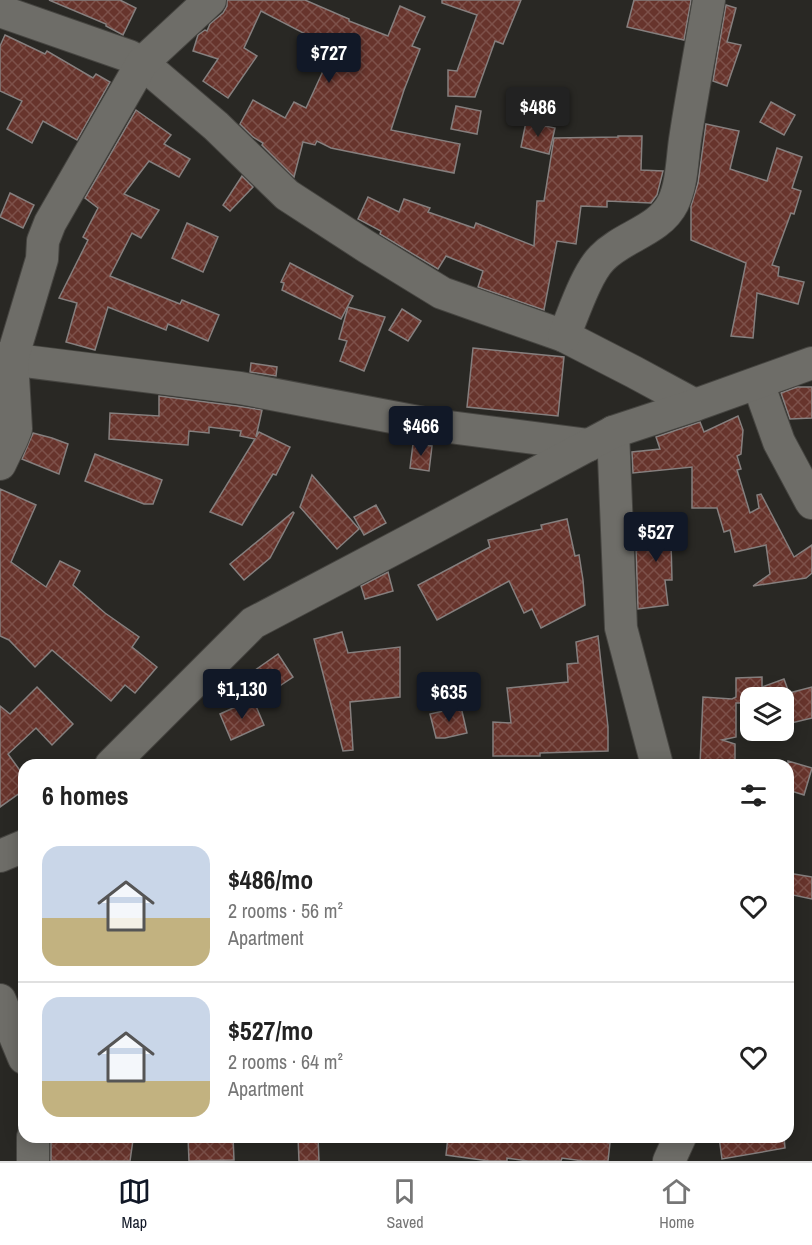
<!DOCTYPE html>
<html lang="en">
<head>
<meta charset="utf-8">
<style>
  :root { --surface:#fff; --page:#f6f6f6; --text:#222; --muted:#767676; --line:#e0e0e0; --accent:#111827 }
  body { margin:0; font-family:"Archivo Narrow",sans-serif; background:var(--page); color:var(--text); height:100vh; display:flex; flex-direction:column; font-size:22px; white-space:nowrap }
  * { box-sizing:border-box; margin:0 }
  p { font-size:20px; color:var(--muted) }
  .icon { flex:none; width:33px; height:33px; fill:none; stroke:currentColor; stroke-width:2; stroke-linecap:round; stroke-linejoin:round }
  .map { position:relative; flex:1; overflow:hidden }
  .sheet { position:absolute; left:18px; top:759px; width:776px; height:384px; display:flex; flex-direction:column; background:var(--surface); border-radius:18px; box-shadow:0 3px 15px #0003 }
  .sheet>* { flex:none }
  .buttons { position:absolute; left:740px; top:687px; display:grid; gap:12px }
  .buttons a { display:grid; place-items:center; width:54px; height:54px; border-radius:12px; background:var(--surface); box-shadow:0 3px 15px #0003; font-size:30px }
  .price { position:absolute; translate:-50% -51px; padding:0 14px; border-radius:6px; background:var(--accent); color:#fff; font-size:20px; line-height:39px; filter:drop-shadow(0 2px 3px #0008) }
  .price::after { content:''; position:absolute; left:50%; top:36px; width:18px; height:14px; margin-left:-9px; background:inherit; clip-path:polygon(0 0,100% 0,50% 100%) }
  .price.active { background:#222; color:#fff }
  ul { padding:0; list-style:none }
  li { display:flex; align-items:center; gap:18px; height:150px; padding:0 24px }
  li+li { border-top:2px solid var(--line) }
  li span { display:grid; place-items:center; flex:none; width:168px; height:120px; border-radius:18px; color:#555 }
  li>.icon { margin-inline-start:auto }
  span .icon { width:72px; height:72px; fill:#fffc; stroke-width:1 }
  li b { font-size:26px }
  h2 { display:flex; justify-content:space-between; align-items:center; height:72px; padding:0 24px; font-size:26px }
  .dock { display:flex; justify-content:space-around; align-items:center; height:84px; border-top:2px solid var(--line); background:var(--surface); font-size:16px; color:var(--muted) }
  .dock a { display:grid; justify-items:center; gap:3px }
  .dock .active { color:var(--accent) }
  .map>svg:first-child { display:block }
  .building { fill:url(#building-cross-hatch); stroke:#857f7e; stroke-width:1.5 }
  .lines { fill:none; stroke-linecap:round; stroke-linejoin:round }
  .minor-casing { stroke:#464541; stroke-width:34 }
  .minor { stroke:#6e6d68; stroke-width:32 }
</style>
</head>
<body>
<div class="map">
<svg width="812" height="1161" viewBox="0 0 812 1161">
  <defs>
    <pattern id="building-cross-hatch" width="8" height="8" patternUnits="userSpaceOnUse" patternTransform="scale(1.5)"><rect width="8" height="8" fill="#67342c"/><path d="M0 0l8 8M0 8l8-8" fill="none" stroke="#7d514a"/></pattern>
  </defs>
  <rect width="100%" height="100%" fill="#292824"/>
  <g class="building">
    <path d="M49 0H120L136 8 123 35 106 26V24Z"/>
    <path d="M227 0H305L349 19V21L388 36 400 6 425 17 412 46 420 49 404 90 391 130 460 144 454 173 331 148 317 141 315 145 303 142 294 177 262 145 263 143 253 137 240 124 253 100 285 118 294 102 306 108 324 69 306 61 317 40 261 11 244 48 257 56 228 98 203 81 218 59 193 51 198 35 205 30 207 31 210 24 223 13 227 6Z"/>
    <path d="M442 0H521L503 44 495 41 475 97 448 96V70L457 71 477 15 442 3Z"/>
    <path d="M634 0H691L684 40 627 27Z"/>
    <path d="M726 5 736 8 727 42 741 45 727 86 713 81Z"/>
    <path d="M5 35 45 54 47 51 93 78 96 74 110 82 77 140 43 121 32 143 7 129 22 101 0 91V46Z"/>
    <path d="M771 102 795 115 784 135 760 122Z"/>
    <path d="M456 106 481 111 477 134 451 129Z"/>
    <path d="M136 110 171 135 164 144 190 159 179 177 149 161 124 194 159 210 141 238 132 233 110 276 180 304 182 300 219 315 208 341 168 324 166 330 108 307 95 350 66 342 77 303 59 298 88 240 83 237 98 208 85 198Z"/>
    <path d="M526 122 555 128 549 154 521 147Z"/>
    <path d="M706 124 739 131 730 169 767 181 777 148 802 157 792 188 801 191 794 214 791 213 772 265 779 267 778 276 804 282 798 304 757 293 753 338 731 336 746 263 691 240V206L698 183Z"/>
    <path d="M618 136H642L641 170 663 171 657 195 651 203 607 201V207L581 206 576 244 557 241 544 310 478 287 483 271 446 256 438 269 380 234 381 231 358 219 368 197 399 212 404 199 430 208 428 212 474 228 476 223 534 246 537 201H544L554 138 618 137Z"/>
    <path d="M242 176 253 187 230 211 223 205Z"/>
    <path d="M10 193 34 205 23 228 0 217Z"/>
    <path d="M187 223 218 237 203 272 172 258Z"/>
    <path d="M290 263 353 296 341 319 282 290 284 283 281 282Z"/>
    <path d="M348 307 385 317 364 371 340 361 347 341 339 339Z"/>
    <path d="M402 309 421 321 408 341 389 330Z"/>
    <path d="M473 348 564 357 558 416 467 407Z"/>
    <path d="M251 363 277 367 276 376 250 372Z"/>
    <path d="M797 387H812V418L790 419 781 393Z"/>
    <path d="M159 396 237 406 262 410 256 437 259 432 290 447 276 475 273 474 242 525 210 512 255 439 240 436 241 431 209 427V433L189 431 188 445 109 439 110 413 159 416Z"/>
    <path d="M738 416 743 430 741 454 737 456 741 469 737 470 750 513 759 508 757 495 761 494 794 557 812 545V573L806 578 753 586 770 574 766 545 735 552 730 530 724 532 717 508H692V467L633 473 632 452 660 449 656 437 700 422 704 432Z"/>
    <path d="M33 433 52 438 68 444 59 474 22 459Z"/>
    <path d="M413 444 432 446 429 471 410 468Z"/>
    <path d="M95 454 162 480 153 504H144L85 481Z"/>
    <path d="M312 475 359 529 337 549 300 507Z"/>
    <path d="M0 489 36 505 11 562 46 587 60 561 80 571 73 585 105 613 139 637 132 647 157 667 135 693 125 685 111 701 52 650 35 667 9 640 0 636Z"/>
    <path d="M376 505 386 523 364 535 354 517Z"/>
    <path d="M293 512 294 513 270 558 244 580 230 564Z"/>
    <path d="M674 516 677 540 671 541 672 580H665L668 605 638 609 636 547H649L646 519Z"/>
    <path d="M567 519 575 556 579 555 583 580 585 605 541 628 532 609 524 613 509 581 437 620 418 585 490 547 488 540 542 529 541 525Z"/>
    <path d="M388 572 393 591 365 599 361 586Z"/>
    <path d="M342 632 348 653 400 647V697L350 702 353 750 343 751 314 639Z"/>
    <path d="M598 636 608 727V751L540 753V756H493V722L511 723 507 688 568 682 567 664 578 663 576 642Z"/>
    <path d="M278 654 293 677 269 693 254 671Z"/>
    <path d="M762 677V687L784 679 789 693 812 687V718L783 725V698H750V703H736V737L722 740 735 744V765H700L703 697 732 699 736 697V678Z"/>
    <path d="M37 687 73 724 52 745 36 728 8 754 24 776V790L0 807V706L10 714Z"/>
    <path d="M253 699 264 725 231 740 220 714Z"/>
    <path d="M461 707 467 733 445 738H436L430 714Z"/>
    <path d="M788 761 812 768 804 795 788 790Z"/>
    <path d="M788 873 812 877V899L788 894Z"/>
    <path d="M51 1137H106L133 1140 130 1161H51Z"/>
    <path d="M188 1137H233L234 1160 189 1161Z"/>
    <path d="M298 1137H318L319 1161H299Z"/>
    <path d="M448 1137H573L610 1143 608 1161H583L562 1158 561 1161H528L507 1158V1161H489L446 1155Z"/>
    <path d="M719 1137H784L785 1148 722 1159Z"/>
  </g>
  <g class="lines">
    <defs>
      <g id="minor">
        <path d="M0 11 129 56 142 63 216 126 287 195 367 247 442 293 564 336 634 372 695 405"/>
        <path d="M564 336C573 315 586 274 602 258 623 236 659 231 673 203 682 184 682 161 685 140 692 93 701 47 709 0"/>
        <path d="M0 358 240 388 434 425 589 445"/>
        <path d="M758 383 779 442 810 500 812 503"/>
        <path d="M613 432 621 628 657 765"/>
        <path d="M0 464 12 439 16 429 12 359 42 259 43 241 50 223 142 63 210 0"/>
        <path d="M111 765 253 623 420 535 613 432 695 405 812 363"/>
        <path d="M0 856 24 846"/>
        <path d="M0 1000 24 1058"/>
        <path d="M33 1137V1161"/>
        <path d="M669 1161 680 1137"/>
      </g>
    </defs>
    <use href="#minor" class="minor-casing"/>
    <use href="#minor" class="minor"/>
  </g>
</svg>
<div class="buttons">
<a><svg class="icon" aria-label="layers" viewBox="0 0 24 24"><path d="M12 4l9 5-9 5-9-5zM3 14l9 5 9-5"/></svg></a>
</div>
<b class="price" style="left:329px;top:84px">$727</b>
<b class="price active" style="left:538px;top:138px">$486</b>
<b class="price" style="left:421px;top:457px">$466</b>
<b class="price" style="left:656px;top:563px">$527</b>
<b class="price" style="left:242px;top:720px">$1,130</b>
<b class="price" style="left:449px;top:723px">$635</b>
<section class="sheet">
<h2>6 homes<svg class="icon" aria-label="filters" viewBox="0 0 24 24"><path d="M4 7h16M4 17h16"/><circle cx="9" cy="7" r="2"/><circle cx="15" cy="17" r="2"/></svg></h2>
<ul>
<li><span style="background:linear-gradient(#c9d6e8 60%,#c2b280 0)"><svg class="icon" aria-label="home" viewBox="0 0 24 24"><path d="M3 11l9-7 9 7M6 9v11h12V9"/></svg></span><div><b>$486/mo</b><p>2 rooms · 56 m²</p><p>Apartment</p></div><svg class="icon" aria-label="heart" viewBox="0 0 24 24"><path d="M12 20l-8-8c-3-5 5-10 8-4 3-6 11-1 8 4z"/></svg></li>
<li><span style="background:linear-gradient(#c9d6e8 70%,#c2b280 0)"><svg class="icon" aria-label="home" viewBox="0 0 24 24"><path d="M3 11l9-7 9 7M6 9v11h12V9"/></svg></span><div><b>$527/mo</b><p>2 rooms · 64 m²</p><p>Apartment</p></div><svg class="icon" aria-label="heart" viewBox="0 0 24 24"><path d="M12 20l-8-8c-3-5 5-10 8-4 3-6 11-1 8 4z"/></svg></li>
</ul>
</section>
</div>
<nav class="dock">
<a class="active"><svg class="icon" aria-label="map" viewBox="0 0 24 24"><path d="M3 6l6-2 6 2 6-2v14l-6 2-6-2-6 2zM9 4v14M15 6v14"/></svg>Map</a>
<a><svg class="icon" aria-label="saved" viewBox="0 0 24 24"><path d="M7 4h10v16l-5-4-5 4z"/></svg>Saved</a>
<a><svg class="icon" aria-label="home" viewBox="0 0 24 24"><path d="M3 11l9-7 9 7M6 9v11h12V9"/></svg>Home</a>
</nav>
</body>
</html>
